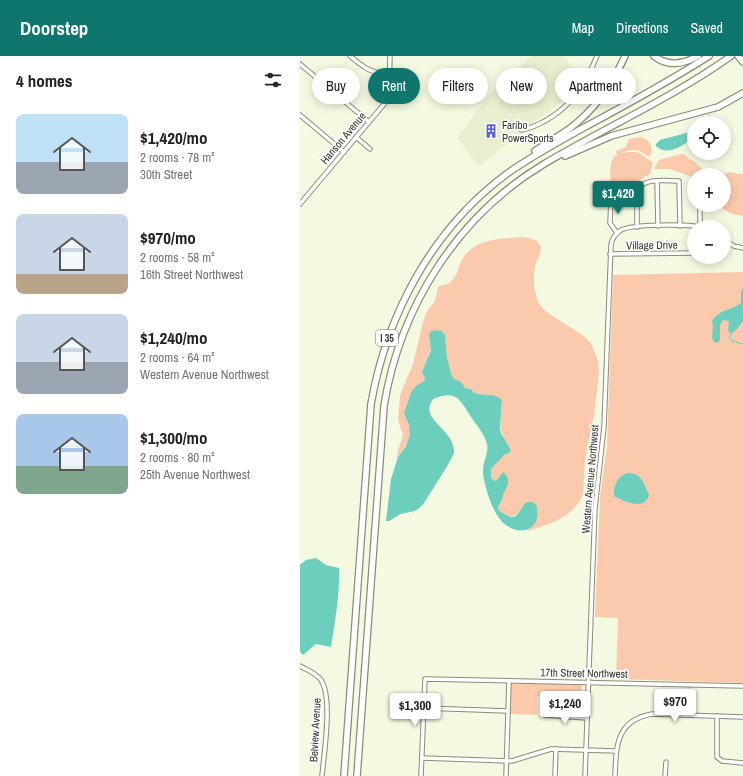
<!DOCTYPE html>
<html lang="en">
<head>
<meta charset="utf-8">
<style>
  :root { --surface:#fff; --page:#f2f2f2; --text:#202124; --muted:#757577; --accent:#0f766e }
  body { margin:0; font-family:"Archivo Narrow",sans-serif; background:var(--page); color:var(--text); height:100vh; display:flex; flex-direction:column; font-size:15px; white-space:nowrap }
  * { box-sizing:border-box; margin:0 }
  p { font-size:13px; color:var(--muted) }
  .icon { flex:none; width:22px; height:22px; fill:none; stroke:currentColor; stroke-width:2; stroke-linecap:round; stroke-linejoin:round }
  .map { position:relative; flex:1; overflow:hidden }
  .panel { display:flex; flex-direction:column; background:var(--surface); width:300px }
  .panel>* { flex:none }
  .guide { position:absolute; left:12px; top:12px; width:371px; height:36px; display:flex; gap:8px }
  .controls { position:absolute; left:387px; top:60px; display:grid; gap:8px }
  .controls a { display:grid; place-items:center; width:44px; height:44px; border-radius:50%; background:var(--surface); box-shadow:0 2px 10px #0003; font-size:20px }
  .price { position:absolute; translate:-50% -34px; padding:0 9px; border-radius:4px; background:#fff; color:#222; font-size:13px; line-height:26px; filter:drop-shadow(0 1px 2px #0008) }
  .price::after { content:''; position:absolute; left:50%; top:24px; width:12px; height:9px; margin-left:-6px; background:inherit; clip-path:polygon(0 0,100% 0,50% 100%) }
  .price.current { background:var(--accent); color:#fff }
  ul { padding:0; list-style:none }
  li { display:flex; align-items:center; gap:12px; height:100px; padding:0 16px }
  li span { display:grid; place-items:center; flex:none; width:112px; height:80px; border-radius:8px; color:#555 }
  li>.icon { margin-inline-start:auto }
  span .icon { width:48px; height:48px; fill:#fffc; stroke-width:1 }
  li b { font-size:17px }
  h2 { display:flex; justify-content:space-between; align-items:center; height:48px; padding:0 16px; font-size:17px }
  .tag { padding:0 14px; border-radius:18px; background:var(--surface); box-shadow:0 2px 10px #0003; font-size:14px; line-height:36px }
  .tag.current { background:var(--accent); color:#fff }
  header { display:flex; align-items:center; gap:24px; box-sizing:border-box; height:56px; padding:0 20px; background:var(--accent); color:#fff }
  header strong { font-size:19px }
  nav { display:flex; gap:22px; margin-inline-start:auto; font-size:14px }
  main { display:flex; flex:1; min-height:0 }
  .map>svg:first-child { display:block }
  .built { fill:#e8eece }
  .green { fill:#fbcaad }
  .water { fill:#6ccfbd }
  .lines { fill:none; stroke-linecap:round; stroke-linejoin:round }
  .stream { stroke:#6ccfbd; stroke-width:1 }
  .minor-casing { stroke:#898d77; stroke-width:5.5 }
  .highway-casing { stroke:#898d77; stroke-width:8 }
  .minor { stroke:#fff; stroke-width:3.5 }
  .highway { stroke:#fff; stroke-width:5.5 }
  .labels { text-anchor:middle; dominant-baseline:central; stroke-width:3.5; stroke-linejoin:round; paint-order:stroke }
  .shield { fill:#fff; stroke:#71726c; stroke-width:1 }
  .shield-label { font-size:10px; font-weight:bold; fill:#34362d }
  .poi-label { font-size:11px; fill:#34362d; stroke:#fff; text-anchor:start }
  .street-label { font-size:11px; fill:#34362d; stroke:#fff }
</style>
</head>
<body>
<header>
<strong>Doorstep</strong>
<nav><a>Map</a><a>Directions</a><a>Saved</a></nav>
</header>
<main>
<section class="panel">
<h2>4 homes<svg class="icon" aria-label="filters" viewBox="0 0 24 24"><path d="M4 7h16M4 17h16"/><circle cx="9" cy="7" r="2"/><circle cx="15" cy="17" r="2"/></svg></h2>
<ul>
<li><span style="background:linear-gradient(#bfe0f5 60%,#9aa5b1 0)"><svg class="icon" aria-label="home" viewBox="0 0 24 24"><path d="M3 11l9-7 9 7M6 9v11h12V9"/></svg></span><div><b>$1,420/mo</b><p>2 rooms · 78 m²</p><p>30th Street</p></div></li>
<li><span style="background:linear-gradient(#c9d6e8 75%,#b9a48a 0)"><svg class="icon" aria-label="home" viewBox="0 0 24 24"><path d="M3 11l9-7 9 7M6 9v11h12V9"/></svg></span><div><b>$970/mo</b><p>2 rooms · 58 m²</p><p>16th Street Northwest</p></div></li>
<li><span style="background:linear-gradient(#c9d6e8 60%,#9aa5b1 0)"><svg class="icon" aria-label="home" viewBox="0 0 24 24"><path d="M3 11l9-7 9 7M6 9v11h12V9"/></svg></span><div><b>$1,240/mo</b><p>2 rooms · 64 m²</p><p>Western Avenue Northwest</p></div></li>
<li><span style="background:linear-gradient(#a9c7e8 65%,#7fa58c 0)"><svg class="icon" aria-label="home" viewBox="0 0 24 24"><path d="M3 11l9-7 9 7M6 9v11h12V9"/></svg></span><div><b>$1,300/mo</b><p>2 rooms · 80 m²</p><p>25th Avenue Northwest</p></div></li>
</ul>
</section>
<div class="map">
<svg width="443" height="720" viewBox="0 0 443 720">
  <rect width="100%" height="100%" fill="#f4f9e1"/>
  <path class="built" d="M231 0H263L284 23 268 41 221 77 179 110 157 82 190 37Z"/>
  <g class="green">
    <path d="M340 81C350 83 354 92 350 100 346 100 345 98 341 96 334 91 326 95 319 98 337 93 339 96 353 107L351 113V117L310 143H305L307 136 311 134C312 124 306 103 318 98L316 97V95L326 91 329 83Z"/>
    <path d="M382 98 385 99 388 102 395 106 408 119H394V122L370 113H354L359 104Z"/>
    <path d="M432 116 438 118H443V160L432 158 416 149H424V119H416Z"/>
    <path d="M222 181C230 182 238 183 241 191L240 198 235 210 234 220V231L238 246 245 255 284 280 292 289 298 305 299 316 298 325 294 360 285 404 283 438C275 461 248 469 227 475 235 470 239 458 237 450L233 446H227C217 460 214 466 198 453V451L201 447 206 419 203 416 197 424 195 425 191 422V413L205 397H208L210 391C196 372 202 365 202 344L191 339 176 338 173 336 171 333 165 332C161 326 154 325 151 319 149 313 148 306 147 300 145 291 148 282 142 275L135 274C132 287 129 302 123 314L125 322 124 325C113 334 113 331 108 346 107 352 104 355 106 361 108 367 111 373 110 379 108 389 100 396 96 404L98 394 103 379 98 364 100 339 113 308 123 266 127 255 135 245 138 231C141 229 146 229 149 227 155 224 158 214 160 208 171 182 198 183 222 181Z"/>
    <path d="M443 216V627L316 623 318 562 295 561 300 441 307 389 313 219Z"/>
    <path d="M210 626 282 627V642L237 640V659L209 658Z"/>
  </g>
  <g class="water">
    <path d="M394 75V89L387 86C378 93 365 99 356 90V88L360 84Z"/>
    <path d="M443 232V265L438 272 431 278 428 274 429 265 423 264 420 269V284L417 287 414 286 412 282 413 271 412 265C421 252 429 256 441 247V236Z"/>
    <path d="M135 274 142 275 145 279 147 301 151 318 154 323 161 326 165 332 171 333 173 336C182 341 194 336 202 344L200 372 201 377 211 394 209 397 205 398 191 413V422L195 425 197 424 203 416C213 424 206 431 203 439 202 444 201 447 198 451 199 455 201 456 205 458 219 467 218 453 227 446H233L237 450C242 481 210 481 197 459 191 450 183 426 183 415 183 405 189 397 187 388 184 377 177 370 171 361 160 344 157 333 133 343 118 364 154 372 154 396 154 401 129 439 124 447 116 457 112 455 101 458 96 460 93 463 89 465H86L91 423 98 401 106 390 110 379 109 369 104 357 105 354 108 346 111 336 116 330 124 325 125 322 122 316 131 294 129 279 130 276Z"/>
    <path d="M328 417C344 418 342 427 349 438 346 456 323 445 314 440 313 430 318 419 328 417Z"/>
    <path d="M16 502 26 509 39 512C40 538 35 565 31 591L16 588 3 599 0 596V509L6 504Z"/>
  </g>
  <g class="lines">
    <path class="stream" d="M431 278 430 282 432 285 443 288"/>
    <defs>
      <g id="minor">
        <path d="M50 0C64 12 70 17 90 18"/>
        <path d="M0 8 69 66"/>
        <path d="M0 59 44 96"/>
        <path d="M221 74C230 73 237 69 245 65 273 49 285 29 297 0"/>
        <path d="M56 81 70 93"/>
        <path d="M357 125 358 170"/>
        <path d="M311 144 310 167 317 177"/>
        <path d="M0 148 85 47 89 37 90 0"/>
        <path d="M400 149V171"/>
        <path d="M337 171V134C345 121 366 125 379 125L380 170"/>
        <path d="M424 184 434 190 443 192"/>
        <path d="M310 198 394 197"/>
        <path d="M0 610C7 614 16 617 21 624 33 642 24 697 22 720"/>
        <path d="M123 652 208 655"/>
        <path d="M245 659 287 662"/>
        <path d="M417 660V701L422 705 443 707"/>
        <path d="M122 702 212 705 251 693 316 695"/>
        <path d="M121 720 125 623 443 630"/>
        <path d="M206 720 209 625"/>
        <path d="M255 720 256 693"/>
        <path d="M285 720 295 452 304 371 311 189C312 183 315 178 321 174 332 168 388 168 400 171"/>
        <path d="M315 720C316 691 316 664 352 658L443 661"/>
        <path d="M365 720 366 706"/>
      </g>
      <g id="highway">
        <path d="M354 0C368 11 384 8 398 0"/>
        <path d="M438 0 443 6"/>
        <path d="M235 95C246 87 258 81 269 73 295 54 312 29 325 0"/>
        <path d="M265 100 311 80 418 51 443 37"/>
        <path d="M44 720 71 348C87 257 133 172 208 117 232 100 258 86 283 72 326 49 368 26 409 0"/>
        <path d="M57 720 84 350C100 251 157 160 244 108 306 71 372 42 431 0"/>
      </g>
    </defs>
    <use href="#minor" class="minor-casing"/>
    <use href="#highway" class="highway-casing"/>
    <use href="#minor" class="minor"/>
    <use href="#highway" class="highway"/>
  </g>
  <defs>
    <symbol id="building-bare" viewBox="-9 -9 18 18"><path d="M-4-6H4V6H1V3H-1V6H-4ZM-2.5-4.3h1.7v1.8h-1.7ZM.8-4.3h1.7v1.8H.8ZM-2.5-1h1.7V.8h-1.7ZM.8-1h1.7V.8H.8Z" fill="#5d62d9" stroke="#fff" stroke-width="2.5" paint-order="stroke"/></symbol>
  </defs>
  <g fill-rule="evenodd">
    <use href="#building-bare" x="181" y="65" width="20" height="20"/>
  </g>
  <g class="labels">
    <rect class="shield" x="76" y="274" width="22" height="16" rx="3"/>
    <g class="shield-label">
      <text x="87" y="282">I 35</text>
    </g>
    <g class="poi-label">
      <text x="202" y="69">Faribo<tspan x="202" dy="13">PowerSports</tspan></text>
    </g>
    <g class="street-label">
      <text transform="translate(43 82) rotate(-50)">Hanson Avenue</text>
      <text transform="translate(352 189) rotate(-1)">Village Drive</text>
      <text transform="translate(290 423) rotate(-85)">Western Avenue Northwest</text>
      <text transform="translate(284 617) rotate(1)">17th Street Northwest</text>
      <text transform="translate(15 674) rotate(-87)">Belview Avenue</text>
    </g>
  </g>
</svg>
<div class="controls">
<a><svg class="icon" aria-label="locate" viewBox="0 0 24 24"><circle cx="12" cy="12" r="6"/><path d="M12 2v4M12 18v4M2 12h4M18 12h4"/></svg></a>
<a>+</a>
<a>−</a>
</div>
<b class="price current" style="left:318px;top:159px">$1,420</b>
<b class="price" style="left:375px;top:667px">$970</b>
<b class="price" style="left:265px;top:669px">$1,240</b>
<b class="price" style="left:115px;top:671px">$1,300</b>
<div class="guide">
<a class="tag">Buy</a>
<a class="tag current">Rent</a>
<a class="tag">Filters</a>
<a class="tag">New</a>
<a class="tag">Apartment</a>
</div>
</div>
</main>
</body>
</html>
